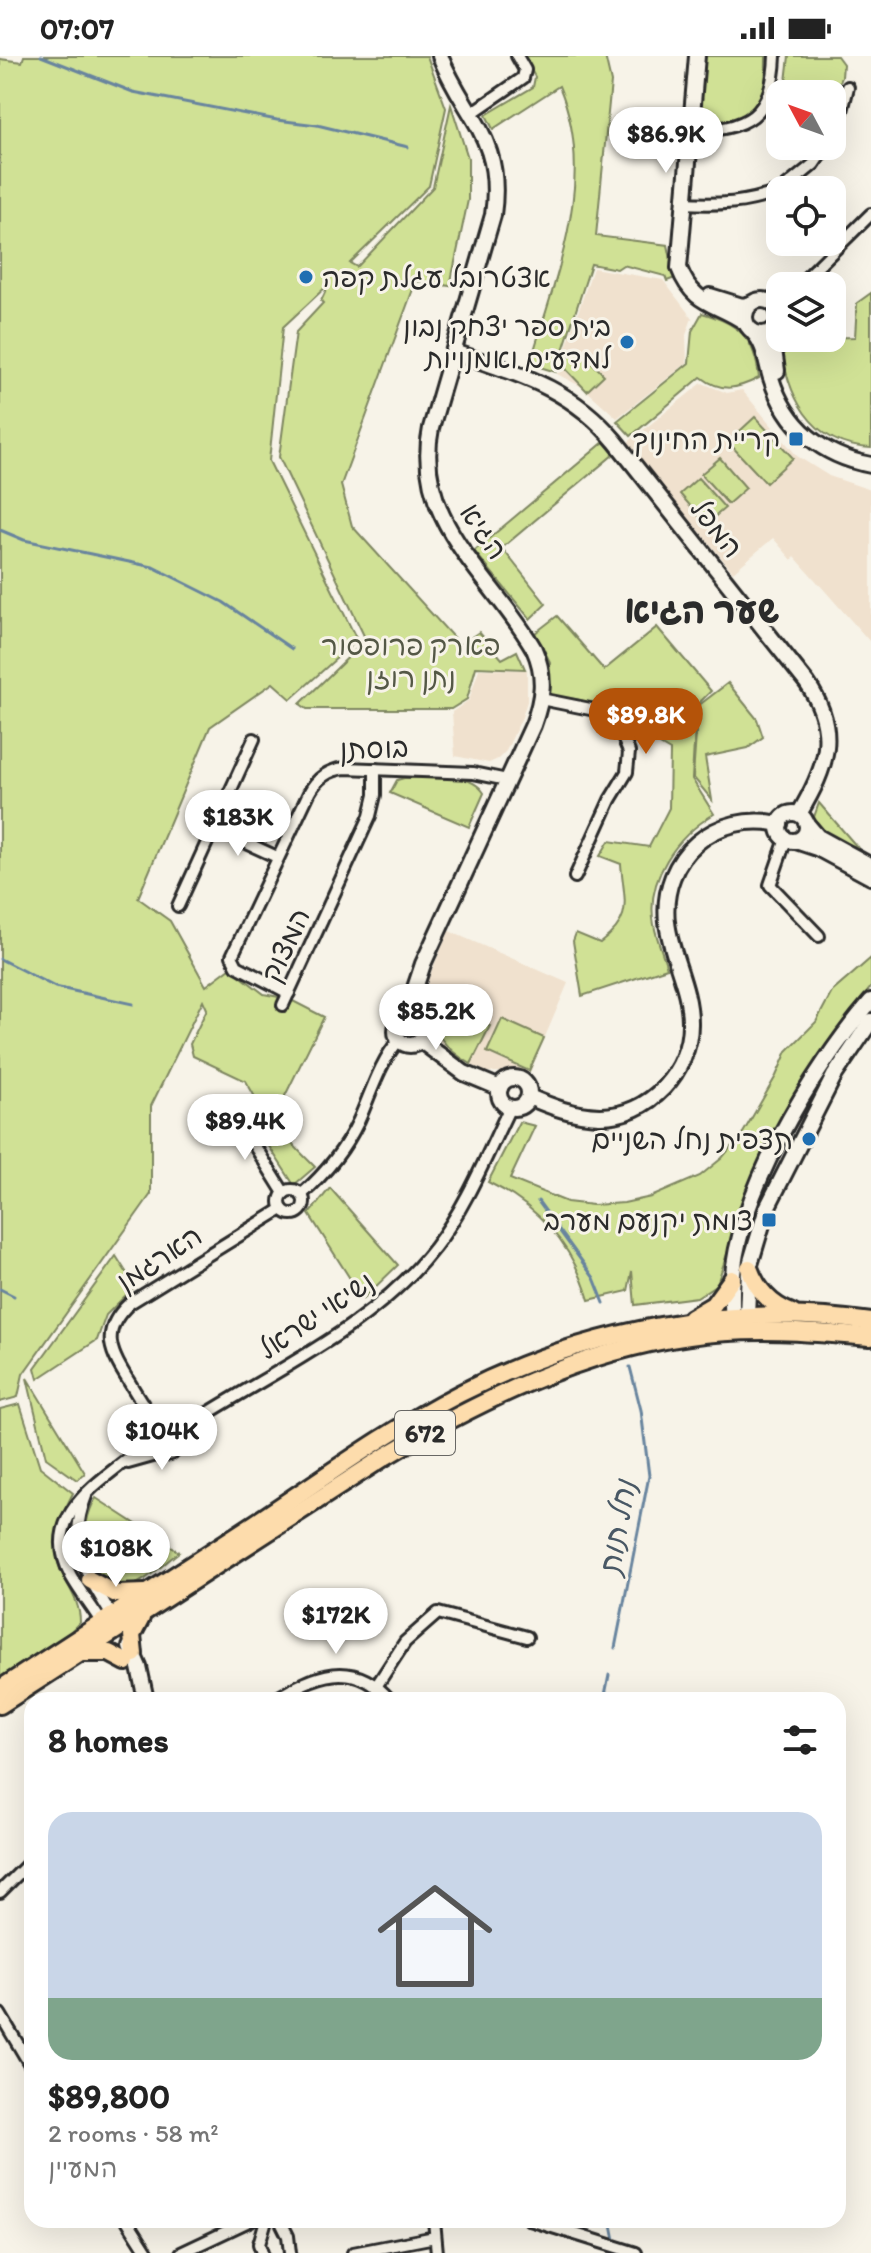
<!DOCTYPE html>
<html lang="en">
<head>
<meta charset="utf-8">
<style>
  :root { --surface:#fff; --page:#f2f2f2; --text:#222; --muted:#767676; --line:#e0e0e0; --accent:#b45309 }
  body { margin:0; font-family:Itim,"Playpen Sans Hebrew",sans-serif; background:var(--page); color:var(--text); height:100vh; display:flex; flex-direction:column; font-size:30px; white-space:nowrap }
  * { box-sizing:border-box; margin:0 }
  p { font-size:26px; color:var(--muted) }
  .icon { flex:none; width:44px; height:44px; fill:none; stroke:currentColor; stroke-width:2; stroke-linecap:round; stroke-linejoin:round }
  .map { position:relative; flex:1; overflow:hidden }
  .side { position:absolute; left:24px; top:1636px; width:822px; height:536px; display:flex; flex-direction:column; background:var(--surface); border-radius:24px; box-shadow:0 8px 32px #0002 }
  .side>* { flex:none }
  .needle { width:52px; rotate:311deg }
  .tools { position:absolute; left:766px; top:24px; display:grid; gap:16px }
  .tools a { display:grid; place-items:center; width:80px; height:80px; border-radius:16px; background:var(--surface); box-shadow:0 8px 32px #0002; font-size:40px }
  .price { position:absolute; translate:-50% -68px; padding:0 18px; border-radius:28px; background:#fff; color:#222; font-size:26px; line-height:52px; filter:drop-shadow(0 2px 4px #0008) }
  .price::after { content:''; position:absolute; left:50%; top:48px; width:24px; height:18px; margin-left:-12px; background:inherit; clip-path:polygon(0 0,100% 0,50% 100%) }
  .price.active { background:var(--accent); color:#fff }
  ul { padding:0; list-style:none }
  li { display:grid; align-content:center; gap:16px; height:424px; padding:0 24px }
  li+li { border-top:2px solid var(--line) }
  li span { display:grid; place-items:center; height:248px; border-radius:24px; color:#555 }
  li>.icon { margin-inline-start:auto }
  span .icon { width:144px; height:144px; fill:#fffc; stroke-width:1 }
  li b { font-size:34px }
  h2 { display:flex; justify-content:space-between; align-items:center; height:96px; padding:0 24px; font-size:34px }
  .status { display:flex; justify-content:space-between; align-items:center; height:56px; padding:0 40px; background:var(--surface); direction:ltr }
  .status svg { height:22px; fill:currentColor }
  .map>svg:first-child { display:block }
  .built { fill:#f0e1ce }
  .green { fill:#d0e195; stroke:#7e8660; stroke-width:2 }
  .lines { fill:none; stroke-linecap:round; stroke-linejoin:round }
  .stream { stroke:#67849e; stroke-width:3 }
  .street-casing { stroke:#2b2b2b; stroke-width:16 }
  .secondary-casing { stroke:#2b2b2b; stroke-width:20 }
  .primary-casing { stroke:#2b2b2b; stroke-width:22 }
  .street { stroke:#f7f3e8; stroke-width:10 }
  .secondary { stroke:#f7f3e8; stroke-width:14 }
  .primary { stroke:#fddcac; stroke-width:16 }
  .poi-dot { fill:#1f6fb2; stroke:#f7f3e8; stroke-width:3 }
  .labels { text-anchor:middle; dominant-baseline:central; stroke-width:6; stroke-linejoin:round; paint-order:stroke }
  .shield { fill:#f7f3e8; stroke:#686764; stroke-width:2 }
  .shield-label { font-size:26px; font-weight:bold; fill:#2b2b2b }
  .poi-label { font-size:28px; fill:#2b2b2b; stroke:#f7f3e8; text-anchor:end }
  .street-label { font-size:28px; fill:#2b2b2b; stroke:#f7f3e8 }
  .park-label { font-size:28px; fill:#545846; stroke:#f7f3e8 }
  .water-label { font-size:30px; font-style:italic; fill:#495865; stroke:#f7f3e8 }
  .district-label { font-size:36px; font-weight:bold; fill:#2b2b2b; stroke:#f7f3e8 }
</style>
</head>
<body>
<div class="status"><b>07:07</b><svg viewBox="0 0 49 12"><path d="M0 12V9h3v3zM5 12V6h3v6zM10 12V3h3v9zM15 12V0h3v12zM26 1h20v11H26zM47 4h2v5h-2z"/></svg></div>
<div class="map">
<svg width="871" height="2197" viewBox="0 0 871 2197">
  <rect width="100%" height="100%" fill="#f7f3e8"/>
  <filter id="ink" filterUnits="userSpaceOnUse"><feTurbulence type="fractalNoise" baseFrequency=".0125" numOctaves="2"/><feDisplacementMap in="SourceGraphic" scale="16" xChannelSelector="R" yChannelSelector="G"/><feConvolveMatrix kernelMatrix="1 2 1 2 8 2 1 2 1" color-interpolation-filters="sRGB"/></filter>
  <g filter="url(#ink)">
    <g class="built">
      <path d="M593 212 663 224 692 262 686 279 687 307 617 362 584 332 557 318Z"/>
      <path d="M702 327 727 337 742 334 797 400 829 420 871 434V587L795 501 792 504 773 482 733 516 627 387Z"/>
      <path d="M479 613 527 614V645L522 661 506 695 498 703 489 707 455 700 452 656 469 644Z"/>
      <path d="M449 875 568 927 530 1016H486L451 999 432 975 426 958 428 923Z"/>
    </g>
    <g class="green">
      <path d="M24 0H427L446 52 429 130 350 207 357 211 433 131 451 49 468 102V144L450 230 416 225 341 429 352 470 460 589 479 576 502 603 517 595 525 613 476 611 467 643 451 653H307L300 648 366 584 279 401 296 276 323 247 321 245 329 228 283 271 269 405 357 584 291 643 273 627 210 671 138 842 170 865 206 930 230 912 264 938 289 943 324 961 278 1054C278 1079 299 1094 315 1111L294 1129 243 1050 255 1041 246 1025 193 1000 190 988 207 953 203 944 151 1050V1138L23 1318 18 1341 0 1346V3L22 6Z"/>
      <path d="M523 0H605L611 26 596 180 668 189 675 222 667 225 665 220 623 209 617 213 591 208 556 316 530 308C556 218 598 122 559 30L493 73 486 59 533 31 535 21Z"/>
      <path d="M703 0H766C766 13 766 27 761 40 751 64 722 74 700 61Z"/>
      <path d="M789 0H837L843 8 842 21 835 39 786 26Z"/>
      <path d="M871 237V392C810 390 785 337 781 283L855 281 857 247Z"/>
      <path d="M702 257C740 268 755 282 759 322 737 333 722 337 701 321L631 380 617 365 689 307 692 275Z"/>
      <path d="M578 292 604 319 587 335 561 308Z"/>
      <path d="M755 361 793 402 766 427 728 386Z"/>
      <path d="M604 386 614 398 502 492 546 548 530 563 474 495Z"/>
      <path d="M720 402 746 432 728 448 701 418Z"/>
      <path d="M698 422 725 452 706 468 680 438Z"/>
      <path d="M557 560 604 614 657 571 711 635 696 650 692 723 714 758C677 780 645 823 654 869 657 884 663 898 667 912L582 940 573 885 576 877 600 887C634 862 624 846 621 808L600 800 609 785 649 791 669 752 670 695 653 685 637 687C623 646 585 645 548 639L550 606 535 577Z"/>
      <path d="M728 627 757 663 763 681 748 692 705 701 712 744 693 721 698 650Z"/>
      <path d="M404 722C428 722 470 714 484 737L469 771 390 737 397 724Z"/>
      <path d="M819 747 858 792 823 778 814 761Z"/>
      <path d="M871 902V931L833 979 818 1005 743 1150 717 1228 697 1241 635 1249 632 1215 628 1235 589 1244C573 1190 540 1151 488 1126L519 1066 535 1070 510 1123 567 1146 593 1149 624 1147 651 1141 700 1120 722 1102 743 1077 776 1020 787 995 816 966 832 936Z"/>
      <path d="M427 943 490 970 471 1008C444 993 431 974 427 943Z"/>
      <path d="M502 963 544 982 529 1015 487 996Z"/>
      <path d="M330 1132 398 1209 363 1243 309 1158Z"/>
      <path d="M116 1200 135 1230 106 1259 97 1284 38 1323 35 1312Z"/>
      <path d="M27 1322 85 1417 77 1424 46 1402Z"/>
      <path d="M20 1348 40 1411 73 1437C57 1468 47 1493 66 1525 73 1538 80 1550 80 1566L69 1577 0 1622V1353Z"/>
      <path d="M96 1442 179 1496C163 1508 142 1531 121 1532 76 1532 79 1469 96 1442Z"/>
    </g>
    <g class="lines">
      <g class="stream">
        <path d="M41 0 133 36 277 64 317 69 408 91"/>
        <path d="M0 474 24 484 153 511 223 546 292 593"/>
        <path d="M0 903 55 931 133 948"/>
        <path d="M538 1145 594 1222 604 1247"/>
        <path d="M0 1233 14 1240"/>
        <path d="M615 1592 649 1420 641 1354 630 1311"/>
        <path d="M604 1644 609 1619"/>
        <path d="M611 2164 615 2184"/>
      </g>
      <defs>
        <g id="street">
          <path d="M472 57 523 22 525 14 517 0"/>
          <path d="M690 75C747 74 773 61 775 0"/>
          <path d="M832 79 842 55 848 31"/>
          <path d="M782 134 814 108 826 90"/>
          <path d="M683 147C718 149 747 148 780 135"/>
          <path d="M798 230 871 158"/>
          <path d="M762 245 780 241"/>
          <path d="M779 259 780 255"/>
          <path d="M541 643 600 655 619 672 629 696 627 716 610 744 575 821"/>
          <path d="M214 772 277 801"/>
          <path d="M786 783 770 829 819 880"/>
          <path d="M178 850 254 683"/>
          <path d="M289 937 237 910 232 900 309 737C317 722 328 714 345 712L473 717 507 724"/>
          <path d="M283 949 370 760 375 739V713"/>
          <path d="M207 1068 230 1057 241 1068 284 1137"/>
          <circle cx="292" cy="1146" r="12"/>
          <path d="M301 1139C326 1117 345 1094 359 1064 371 1037 380 1006 399 984"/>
          <circle cx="165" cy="1384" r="15"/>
          <path d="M161 1369C148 1358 140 1344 131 1329 111 1297 98 1276 130 1247L282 1153"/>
          <path d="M180 1381 200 1362C281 1311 376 1268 435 1191 467 1149 487 1098 510 1051"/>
          <path d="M128 1407 160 1398"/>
          <path d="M86 1440C66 1490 87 1518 112 1560"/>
          <path d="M102 1567C92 1551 80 1536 71 1520 36 1454 110 1422 149 1385"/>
          <path d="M377 1629 405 1586 438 1557 527 1581"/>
          <path d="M274 1644C315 1619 353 1601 390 1644"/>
          <path d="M0 1836 32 1804"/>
          <path d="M0 1958 32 2012"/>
          <path d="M127 2164 148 2197"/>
          <path d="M280 2164 288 2180 290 2197"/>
          <path d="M434 2164 437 2197"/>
          <path d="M530 2164 636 2197"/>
          <path d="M181 2197 251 2164"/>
          <path d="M262 2197 259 2188 266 2164"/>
          <path d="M353 2197 435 2181"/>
        </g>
        <g id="secondary">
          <path d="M697 0 679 212C694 251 717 246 746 267"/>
          <path d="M710 240 742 250 751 248"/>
          <circle cx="762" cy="261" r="17"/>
          <path d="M776 271 772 279 777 315"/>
          <path d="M753 276C765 288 766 306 771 322 786 371 822 400 871 409"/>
          <path d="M454 296C518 318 570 331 615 385L807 627C840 675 827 711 799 758"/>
          <circle cx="793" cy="771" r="14"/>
          <path d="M807 768 818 781 871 810"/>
          <path d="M796 785 817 792 871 821"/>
          <circle cx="410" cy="975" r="14"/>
          <path d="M412 961 415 932 423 908 533 669C543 642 546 620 534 593 492 520 412 465 431 372L493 159C504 82 465 62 440 0"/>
          <path d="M421 985 464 1017 500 1032"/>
          <circle cx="514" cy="1037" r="15"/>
          <path d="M529 1041C552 1051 573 1059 599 1060 649 1061 691 1015 690 966 690 931 671 901 667 866 660 800 716 754 780 768"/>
          <path d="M743 1268 747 1260 749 1212 767 1152 834 1020 871 965"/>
          <path d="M737 1271C731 1259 732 1249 732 1235 733 1143 812 1013 871 945"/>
          <path d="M130 1591 139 1611 146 1644"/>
        </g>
        <g id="primary">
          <path d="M749 1212C757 1234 770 1249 792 1257"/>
          <path d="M691 1262 713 1249 732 1223"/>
          <path d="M90 1524 116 1538 145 1537"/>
          <path d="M84 1597H109L126 1606"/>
          <path d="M134 1598 132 1579 141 1562"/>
          <path d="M0 1633C85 1578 170 1523 254 1468 322 1423 387 1375 459 1338 584 1274 732 1245 871 1266"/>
          <path d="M0 1649 386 1400C479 1345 581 1295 689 1280 750 1271 810 1276 871 1281"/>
        </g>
      </defs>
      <use href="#street" class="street-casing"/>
      <use href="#secondary" class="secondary-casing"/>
      <use href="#primary" class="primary-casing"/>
      <use href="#street" class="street"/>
      <use href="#secondary" class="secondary"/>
      <use href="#primary" class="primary"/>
    </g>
  </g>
  <g class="poi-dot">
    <circle cx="306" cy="221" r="8"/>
    <circle cx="627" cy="286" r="8"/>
    <rect x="788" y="375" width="16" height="16" rx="4"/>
    <circle cx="809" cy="1083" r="8"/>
    <rect x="761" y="1156" width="16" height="16" rx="4"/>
  </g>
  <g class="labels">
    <rect class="shield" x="395" y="1355" width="60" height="44" rx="6"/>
    <g class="shield-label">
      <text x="425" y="1377">672</text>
    </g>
    <g class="poi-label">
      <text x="322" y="221" text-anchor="start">אצטרובל עגלת קפה</text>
      <text x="611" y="270">בית ספר יצחק נבון<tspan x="611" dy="32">למדעים ואמנויות</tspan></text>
      <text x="780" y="383">קריית החינוך</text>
      <text x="793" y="1083">תצפית נחל השניים</text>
      <text x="753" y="1164">צומת יקנעם מערב</text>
    </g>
    <g class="street-label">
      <text transform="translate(717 472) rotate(52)">המפל</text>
      <text transform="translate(484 475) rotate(56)">הגיא</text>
      <text transform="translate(374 692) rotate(-2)">בוסתן</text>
      <text transform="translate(285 889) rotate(-65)">המצוק</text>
      <text transform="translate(159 1202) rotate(-33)">הארגמן</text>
      <text transform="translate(316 1259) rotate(-34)">נשיאי ישראל</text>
    </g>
    <g class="park-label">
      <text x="411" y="589">פארק פרופסור<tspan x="411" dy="32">נתן רוזן</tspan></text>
    </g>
    <g class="water-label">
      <text transform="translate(617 1472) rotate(-80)">נחל תות</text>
    </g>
    <g class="district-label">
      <text x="702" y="554">שער הגיא</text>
    </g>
  </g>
</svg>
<div class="tools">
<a><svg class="needle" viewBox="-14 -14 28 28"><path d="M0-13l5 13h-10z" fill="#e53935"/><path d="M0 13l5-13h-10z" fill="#767676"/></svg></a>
<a><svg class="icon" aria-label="locate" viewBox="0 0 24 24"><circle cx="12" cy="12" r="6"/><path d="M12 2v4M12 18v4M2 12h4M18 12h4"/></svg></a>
<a><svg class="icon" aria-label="layers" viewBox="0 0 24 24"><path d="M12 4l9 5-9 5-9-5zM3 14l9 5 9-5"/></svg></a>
</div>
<b class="price" style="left:666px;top:119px">$86.9K</b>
<b class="price active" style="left:646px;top:700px">$89.8K</b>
<b class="price" style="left:238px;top:802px">$183K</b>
<b class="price" style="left:436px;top:996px">$85.2K</b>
<b class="price" style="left:245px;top:1106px">$89.4K</b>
<b class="price" style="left:162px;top:1416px">$104K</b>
<b class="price" style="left:116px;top:1533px">$108K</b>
<b class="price" style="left:336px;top:1600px">$172K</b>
<section class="side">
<h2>8 homes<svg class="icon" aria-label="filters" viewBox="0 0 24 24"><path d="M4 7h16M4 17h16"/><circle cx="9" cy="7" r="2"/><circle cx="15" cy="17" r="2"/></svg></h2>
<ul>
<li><span style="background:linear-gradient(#c9d6e8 75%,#7fa58c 0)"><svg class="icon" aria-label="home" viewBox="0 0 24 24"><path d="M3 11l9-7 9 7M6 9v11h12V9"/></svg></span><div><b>$89,800</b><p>2 rooms · 58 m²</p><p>המעיין</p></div></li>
</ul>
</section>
</div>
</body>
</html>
